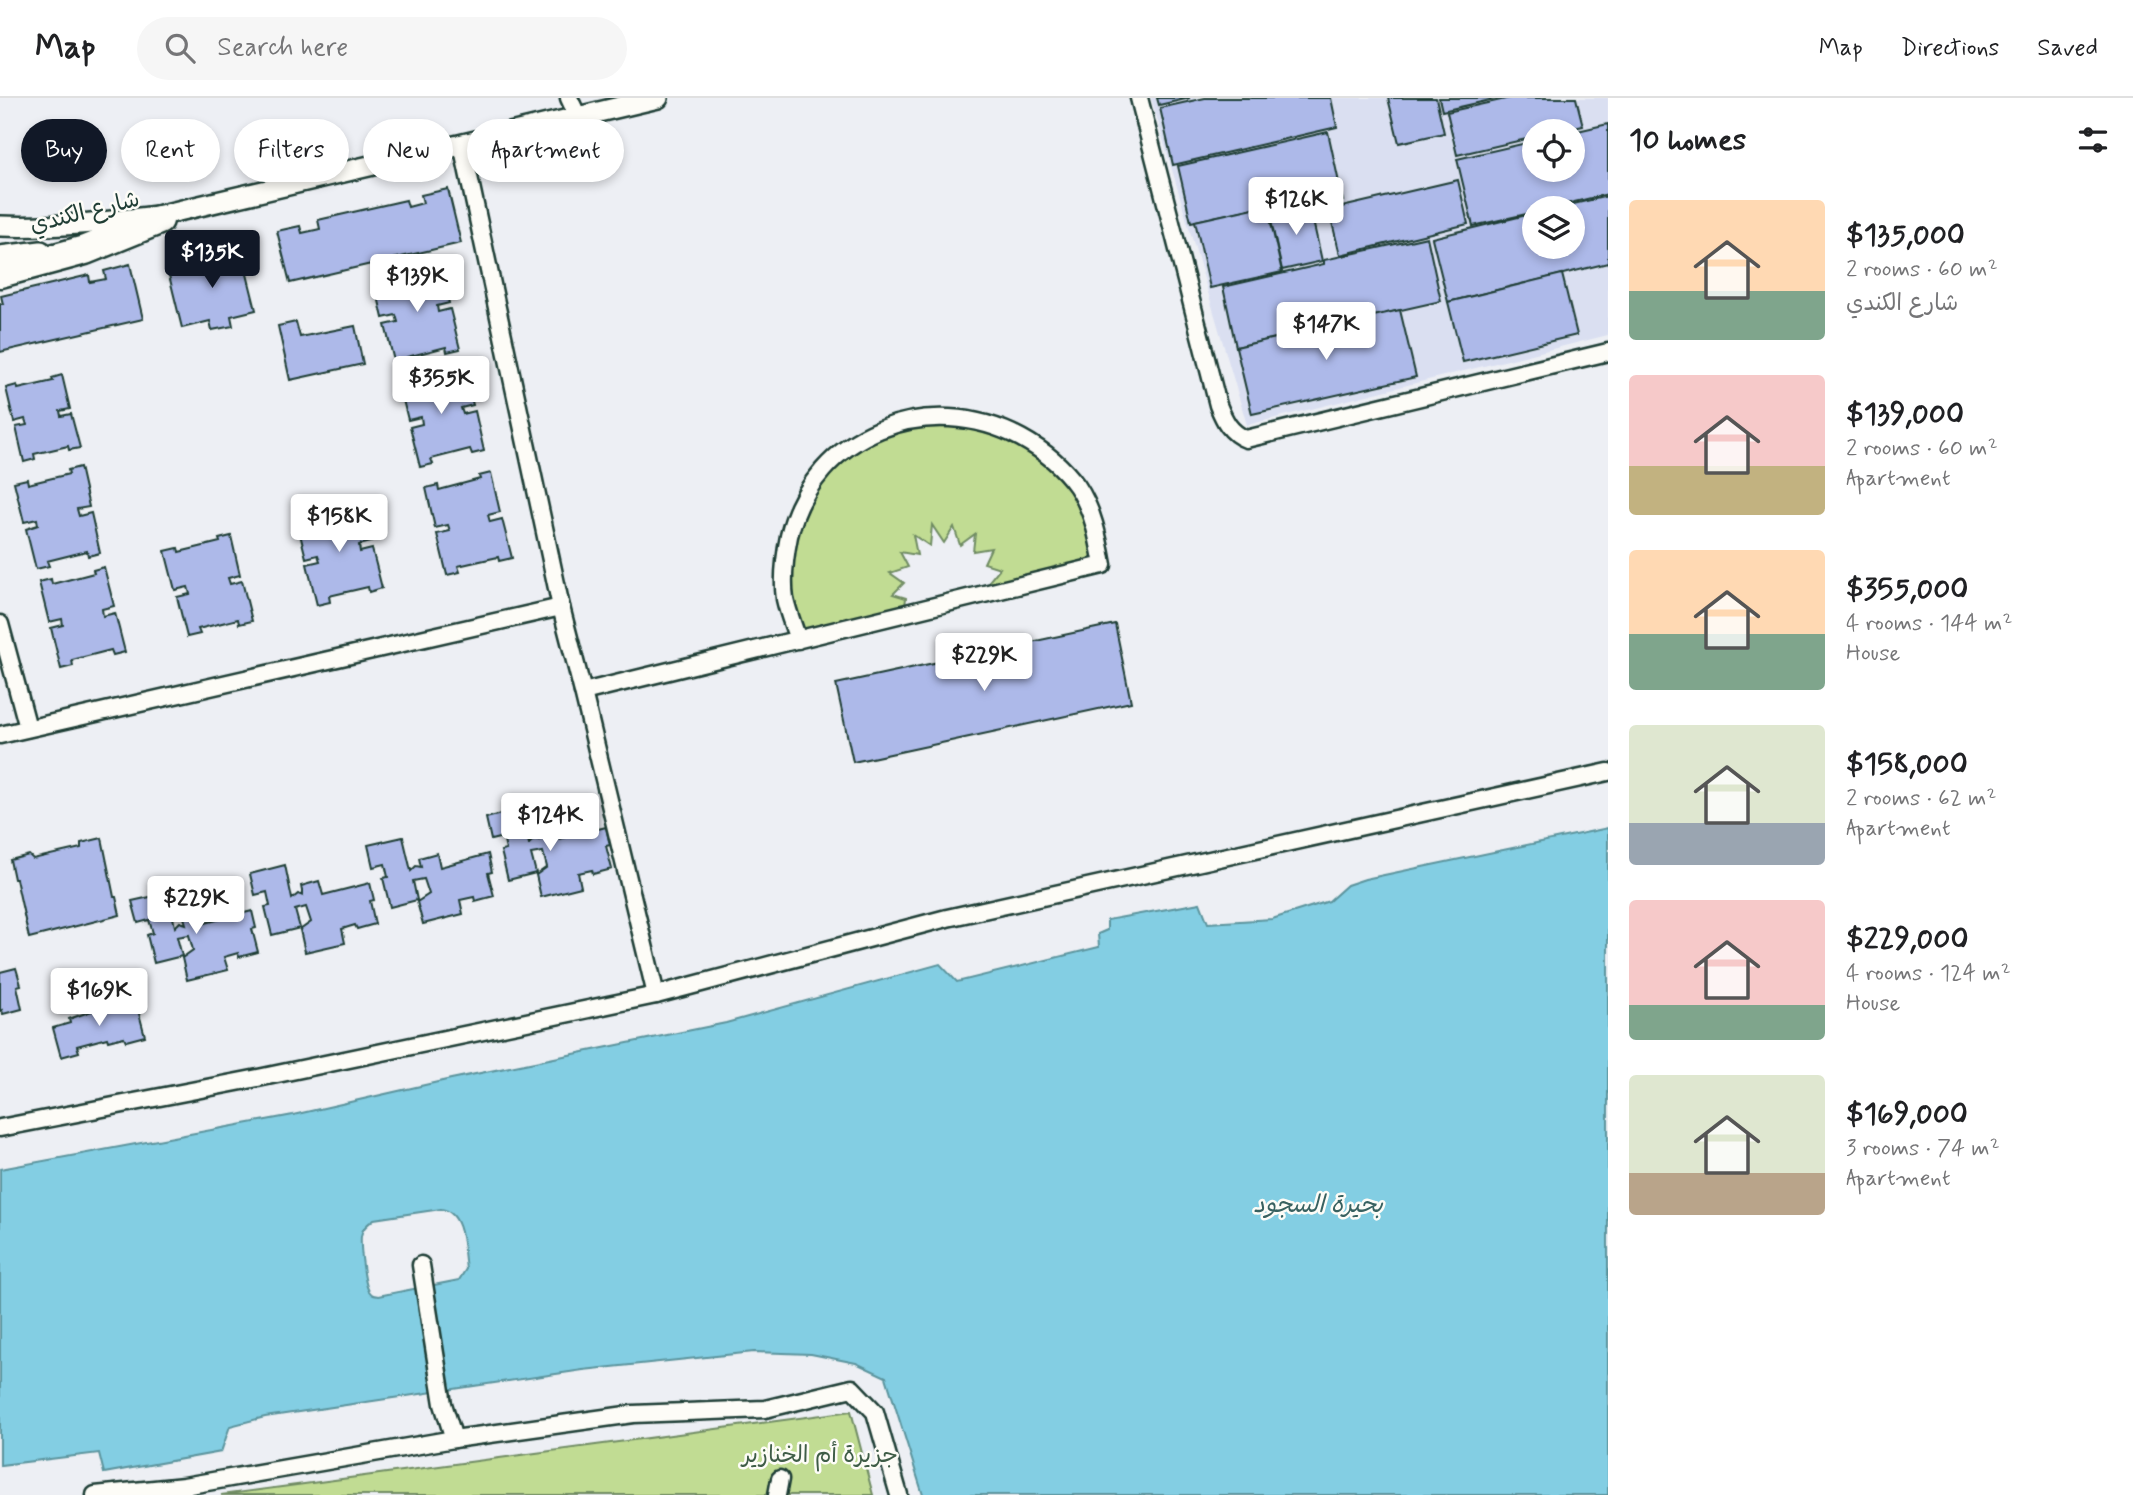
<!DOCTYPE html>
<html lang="en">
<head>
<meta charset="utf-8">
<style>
  :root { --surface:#fff; --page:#f6f6f6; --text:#202124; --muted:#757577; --line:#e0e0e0; --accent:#111827 }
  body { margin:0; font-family:Mynerve,"Playpen Sans Arabic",sans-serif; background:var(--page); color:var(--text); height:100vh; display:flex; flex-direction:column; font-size:26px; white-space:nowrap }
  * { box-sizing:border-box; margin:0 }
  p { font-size:23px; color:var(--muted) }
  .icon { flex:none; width:38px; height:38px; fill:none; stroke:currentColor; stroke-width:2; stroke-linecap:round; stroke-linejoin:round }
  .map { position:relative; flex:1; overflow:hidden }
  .drawer { display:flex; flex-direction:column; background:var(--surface); width:525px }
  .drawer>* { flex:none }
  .banner { position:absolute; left:21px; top:21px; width:665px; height:63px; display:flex; gap:14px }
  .tools { position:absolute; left:1522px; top:21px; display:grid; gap:14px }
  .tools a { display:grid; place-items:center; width:63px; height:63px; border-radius:50%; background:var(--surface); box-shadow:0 4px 10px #0003; font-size:35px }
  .price { position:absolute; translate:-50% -60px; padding:0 16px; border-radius:7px; background:#fff; color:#222; font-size:23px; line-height:46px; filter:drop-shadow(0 2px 4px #0008) }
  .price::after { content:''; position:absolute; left:50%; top:42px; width:21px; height:16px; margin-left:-10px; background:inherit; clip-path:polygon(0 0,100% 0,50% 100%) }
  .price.active { background:var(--accent); color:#fff }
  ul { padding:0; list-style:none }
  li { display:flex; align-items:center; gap:21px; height:175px; padding:0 21px }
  li span { display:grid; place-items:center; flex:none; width:196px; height:140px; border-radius:7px; color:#555 }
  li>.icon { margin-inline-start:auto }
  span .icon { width:84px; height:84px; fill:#fffc; stroke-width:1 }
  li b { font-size:30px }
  h2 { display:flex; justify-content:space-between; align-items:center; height:84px; padding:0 21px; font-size:30px }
  .tag { padding:0 24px; border-radius:32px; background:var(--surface); box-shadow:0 4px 10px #0003; font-size:24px; line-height:63px }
  .tag.active { background:var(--accent); color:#fff }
  header { display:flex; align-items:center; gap:42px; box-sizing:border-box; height:98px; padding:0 35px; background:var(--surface); border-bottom:2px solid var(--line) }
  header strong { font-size:33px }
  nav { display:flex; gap:38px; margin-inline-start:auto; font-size:24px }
  .search { width:490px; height:63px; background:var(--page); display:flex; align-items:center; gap:18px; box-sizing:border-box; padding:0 24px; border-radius:38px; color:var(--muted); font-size:26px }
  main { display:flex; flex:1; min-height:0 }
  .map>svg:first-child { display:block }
  .built { fill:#dadff1; fill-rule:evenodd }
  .green { fill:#c1dc93; stroke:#708c64; stroke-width:2 }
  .water { fill:#83cee3; stroke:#5b949d; stroke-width:2; fill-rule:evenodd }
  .building { fill:#adb9e9; stroke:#1f3d34; stroke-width:2 }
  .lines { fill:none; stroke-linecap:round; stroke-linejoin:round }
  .minor-casing { stroke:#1f3d34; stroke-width:21 }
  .tertiary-casing { stroke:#1f3d34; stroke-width:24 }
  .motorway-casing { stroke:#1f3d34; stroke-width:33 }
  .minor { stroke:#fdfcf7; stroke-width:16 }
  .tertiary { stroke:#fdfcf7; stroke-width:19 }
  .motorway { stroke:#fdfcf7; stroke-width:28 }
  .labels { text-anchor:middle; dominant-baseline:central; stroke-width:5; stroke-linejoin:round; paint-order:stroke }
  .street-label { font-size:23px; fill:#1f3d34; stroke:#fdfcf7 }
  .park-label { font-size:23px; fill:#3f5d47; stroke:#fdfcf7 }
  .water-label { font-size:24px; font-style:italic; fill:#386160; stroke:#fdfcf7 }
</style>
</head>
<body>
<header>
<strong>Map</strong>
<div class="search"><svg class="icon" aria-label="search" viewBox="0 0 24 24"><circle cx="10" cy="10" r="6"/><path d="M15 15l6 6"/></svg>Search here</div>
<nav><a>Map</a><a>Directions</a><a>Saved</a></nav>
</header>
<main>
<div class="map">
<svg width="1608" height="1397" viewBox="0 0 1608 1397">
  <rect width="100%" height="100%" fill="#edeff4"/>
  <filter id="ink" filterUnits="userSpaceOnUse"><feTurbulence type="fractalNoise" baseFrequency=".0143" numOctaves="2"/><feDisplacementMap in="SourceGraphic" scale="14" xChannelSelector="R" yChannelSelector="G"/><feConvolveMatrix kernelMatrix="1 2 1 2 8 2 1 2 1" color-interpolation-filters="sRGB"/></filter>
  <g filter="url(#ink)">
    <path class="built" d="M1151 0H1608V237L1247 327ZM1535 33H1573V72H1535ZM1535 110H1573V149H1535Z"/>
    <g class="green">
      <path d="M956 327C969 329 982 330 994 334 1058 350 1087 404 1095 464L994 487 990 482 1000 470 984 465 991 450 973 453 975 436 960 447 954 429 944 445 932 427 930 448 913 437 917 457 900 454 908 469 890 475 904 485 893 496 906 500 905 508 803 532C801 525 797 518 795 512 790 493 789 443 796 425 807 392 846 357 877 342 902 330 930 329 956 327Z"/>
      <path d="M851 1313 873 1397H221Z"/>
    </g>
    <path class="water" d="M1608 730V1397H923L886 1279 856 1265 811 1256 754 1254 583 1272 265 1319 230 1328 221 1354 104 1375 99 1355 0 1367V1071L293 1017 451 981 726 925 940 866 957 884 1099 849 1098 836 1107 832V822L1200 805 1208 825 1272 821 1329 803 1347 787 1365 781ZM441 1111C465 1114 463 1153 466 1171L459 1182 378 1198C373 1197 372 1197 369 1193 364 1186 360 1147 361 1138 362 1130 368 1126 374 1121Z"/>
    <g class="building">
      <path d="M1157 0H1190L1159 7Z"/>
      <path d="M1205 0H1331L1337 29 1173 67 1160 10Z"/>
      <path d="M1388 0H1436L1444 35 1399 45Z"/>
      <path d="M1439 0H1499L1442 13Z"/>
      <path d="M1510 0H1576L1583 28 1561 33H1535V39L1457 57 1447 14Z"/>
      <path d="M1608 26V96L1549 110H1535V114L1473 128 1457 61 1535 43V72H1573V34Z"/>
      <path d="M1328 34 1343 103 1310 110 1309 105 1289 109 1287 103 1191 124 1178 68Z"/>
      <path d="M1458 82 1468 126 1340 157 1329 112Z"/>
      <path d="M448 91 461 145 290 185 277 133 300 128 302 135 320 131 318 122 406 102 408 109 423 105 421 97Z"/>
      <path d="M1608 98V165L1448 204 1432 140 1535 115V149H1573V110H1556Z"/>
      <path d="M1309 105 1322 163 1282 172 1269 114Z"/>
      <path d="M1267 107 1282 174 1210 190 1195 123Z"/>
      <path d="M1427 139 1441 203 1236 249 1223 189 1324 166V162Z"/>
      <path d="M241 152 256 212 231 218 233 228 212 232 210 223 182 230 167 169Z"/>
      <path d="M130 166 143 221 0 254V206H3L1 198 89 177 90 184 106 181 104 173Z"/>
      <path d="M439 166 449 205 437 208 438 214 450 211 460 251 447 254 446 249 407 259 408 264 395 267 385 227 398 224 396 217 383 220 374 181 386 177 387 182 429 172 428 168Z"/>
      <path d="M1562 176 1577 237 1463 264 1448 204Z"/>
      <path d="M1400 212 1416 279 1252 316 1236 249Z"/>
      <path d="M296 224 300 239 355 228 363 266 290 282 278 228Z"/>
      <path d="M463 268 473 307 461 310 463 316 475 313 484 353 472 356 470 351 431 361 433 366 420 369 410 329 422 326 421 319 408 322 398 282 411 279 412 284 453 274 452 270Z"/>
      <path d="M62 277 70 311 60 313 61 318 71 316 80 350 69 352 68 348 34 356 35 361 24 364 16 329 27 327 25 321 14 324 6 290 17 287 18 291 53 283 52 280Z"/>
      <path d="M80 369 89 409 77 411 79 418 91 415 100 455 88 458 87 453 47 463 49 468 36 471 26 431 38 427 37 421 24 424 14 384 27 381 28 386 69 376 68 372Z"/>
      <path d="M491 375 500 414 488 417 490 424 502 421 512 460 499 463 498 459 458 468 460 474 447 477 437 436 450 433 448 427 435 430 426 390 438 387 439 392 480 381 479 378Z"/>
      <path d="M361 405 371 444 359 447 360 454 372 451 382 490 369 494 368 489 329 498 330 504 317 507 307 466 320 463 318 457 306 460 296 420 308 417 309 422 350 412V408Z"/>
      <path d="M231 438 240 477 228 480 230 486 242 483 252 523 239 526 238 521 198 531 200 536 187 539 177 499 190 496 188 489 175 492 165 453 178 450 179 454 220 444 219 441Z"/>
      <path d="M104 469 114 508 102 511 103 518 115 515 125 554 113 557 111 552 72 562 73 568 61 571 51 530 63 527 62 521 49 524 39 484 51 481 52 486 94 475 93 472Z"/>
      <path d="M1115 526 1131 604 853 664 836 586Z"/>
      <path d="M521 711 529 746 534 741 539 742 537 732 555 728 559 741 606 729 610 747 606 748 612 771 593 776 592 772 578 775 581 789 541 799 536 777 547 769 543 754 531 756 536 775 508 782 501 753 506 752 503 739 491 742 486 720Z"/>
      <path d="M403 739 411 773 416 768 421 769 419 760 437 755 440 769 488 756 492 774 488 775 494 798 475 803 474 799 460 802 463 816 423 826 417 804 429 796 424 781 413 783 417 802 390 809 383 780 388 779 385 766 373 769 368 747Z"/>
      <path d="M102 740 114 799H116L120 817 29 840 16 781H14L10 762 29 757 33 761 81 750V745Z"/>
      <path d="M285 767 292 801 298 796 303 798 301 788 319 783 323 797 370 785 374 802 370 803 375 826 357 831 355 827 342 831 345 845 305 854 300 832 311 824 306 809 295 812 300 830 272 837 265 809 270 808 267 794 255 797 250 776Z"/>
      <path d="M168 795 175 829 180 824 186 826 183 816 201 811 205 825 252 813 256 830 252 831 258 854 239 859 238 855 224 859 228 872 187 882 182 860 193 852 189 837 177 839 182 858 154 865 147 837 153 835 149 822 138 825 132 803Z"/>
      <path d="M16 870 21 887 17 888 22 911 3 916 2 912 0 913V874Z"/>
      <path d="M137 908 145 938 126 943 124 939 108 943 107 940 77 948 79 954 61 959 53 930 70 925 69 921 100 910 101 913 119 909 120 912Z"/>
    </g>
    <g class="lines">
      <defs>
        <g id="minor">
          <path d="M569 0 578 19"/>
          <path d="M1139 0 1218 307C1224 322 1230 335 1246 341L1608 254"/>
          <path d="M462 46 561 509 583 594 656 897"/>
          <path d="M0 526 28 630"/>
          <path d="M583 594 1103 467C1098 439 1093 412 1077 388 1062 367 1043 352 1021 340 929 291 814 334 789 438 785 458 782 480 785 501 788 515 794 529 798 542"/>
          <path d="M0 637 561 509"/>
          <path d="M0 1030 258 980 656 897 947 820 1608 674"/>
          <path d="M421 1167 443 1306 454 1341"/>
          <path d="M95 1397 184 1388 454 1341 633 1316 765 1311 852 1290 875 1314 899 1397"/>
          <path d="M777 1397 780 1381"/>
        </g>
        <g id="tertiary">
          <path d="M0 128C53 130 105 124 157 118L658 0"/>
          <path d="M0 158 41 153"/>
        </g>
        <path id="motorway" d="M0 175 85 152 159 122"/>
      </defs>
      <use href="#minor" class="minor-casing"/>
      <use href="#tertiary" class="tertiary-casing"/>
      <use href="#motorway" class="motorway-casing"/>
      <use href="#minor" class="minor"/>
      <use href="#tertiary" class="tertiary"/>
      <use href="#motorway" class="motorway"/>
    </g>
  </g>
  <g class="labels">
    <g class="street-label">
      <text transform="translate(85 115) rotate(-14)">شارع الكندي</text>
    </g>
    <g class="park-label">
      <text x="820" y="1358">جزيرة أم الخنازير</text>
    </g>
    <g class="water-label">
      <text x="1318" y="1107">بحيرة السجود</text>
    </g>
  </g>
</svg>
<div class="tools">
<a><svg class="icon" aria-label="locate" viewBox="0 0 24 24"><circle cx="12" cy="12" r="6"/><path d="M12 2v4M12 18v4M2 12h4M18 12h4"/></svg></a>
<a><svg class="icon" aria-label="layers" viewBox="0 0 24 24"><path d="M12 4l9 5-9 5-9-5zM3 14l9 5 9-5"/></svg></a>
</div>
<b class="price" style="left:1296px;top:139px">$126K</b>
<b class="price active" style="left:212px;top:192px">$135K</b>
<b class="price" style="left:417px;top:216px">$139K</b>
<b class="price" style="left:1326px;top:264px">$147K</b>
<b class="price" style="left:441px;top:318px">$355K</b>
<b class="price" style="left:339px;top:456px">$158K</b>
<b class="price" style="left:984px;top:595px">$229K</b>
<b class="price" style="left:550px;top:755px">$124K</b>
<b class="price" style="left:196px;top:838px">$229K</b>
<b class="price" style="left:99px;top:930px">$169K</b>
<div class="banner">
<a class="tag active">Buy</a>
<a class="tag">Rent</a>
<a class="tag">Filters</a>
<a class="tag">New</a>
<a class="tag">Apartment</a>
</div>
</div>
<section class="drawer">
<h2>10 homes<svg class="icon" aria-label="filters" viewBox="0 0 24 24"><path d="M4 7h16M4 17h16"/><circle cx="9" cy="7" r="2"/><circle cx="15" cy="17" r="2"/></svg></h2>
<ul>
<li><span style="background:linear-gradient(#ffd9b3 65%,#7fa58c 0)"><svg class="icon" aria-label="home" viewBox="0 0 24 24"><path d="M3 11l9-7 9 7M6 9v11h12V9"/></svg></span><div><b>$135,000</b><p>2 rooms · 60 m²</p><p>شارع الكندي</p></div></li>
<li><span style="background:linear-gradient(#f6c9c9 65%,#c2b280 0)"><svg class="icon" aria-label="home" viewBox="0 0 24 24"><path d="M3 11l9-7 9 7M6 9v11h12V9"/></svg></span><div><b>$139,000</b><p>2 rooms · 60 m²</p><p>Apartment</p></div></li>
<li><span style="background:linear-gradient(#ffd9b3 60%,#7fa58c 0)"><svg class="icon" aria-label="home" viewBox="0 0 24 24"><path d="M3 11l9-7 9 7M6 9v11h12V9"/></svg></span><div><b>$355,000</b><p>4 rooms · 144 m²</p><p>House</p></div></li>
<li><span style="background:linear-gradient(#dfe7d0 70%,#9aa5b1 0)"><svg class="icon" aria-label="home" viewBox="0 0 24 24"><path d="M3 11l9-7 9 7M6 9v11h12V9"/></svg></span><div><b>$158,000</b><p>2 rooms · 62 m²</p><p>Apartment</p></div></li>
<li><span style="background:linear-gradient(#f6c9c9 75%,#7fa58c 0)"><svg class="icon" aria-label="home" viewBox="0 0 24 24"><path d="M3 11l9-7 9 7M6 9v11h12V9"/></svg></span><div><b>$229,000</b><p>4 rooms · 124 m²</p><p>House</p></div></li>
<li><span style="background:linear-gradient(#dfe7d0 70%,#b9a48a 0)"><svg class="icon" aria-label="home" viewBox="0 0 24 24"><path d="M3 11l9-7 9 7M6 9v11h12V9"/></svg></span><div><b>$169,000</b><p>3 rooms · 74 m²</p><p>Apartment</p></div></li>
</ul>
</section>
</main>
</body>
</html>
